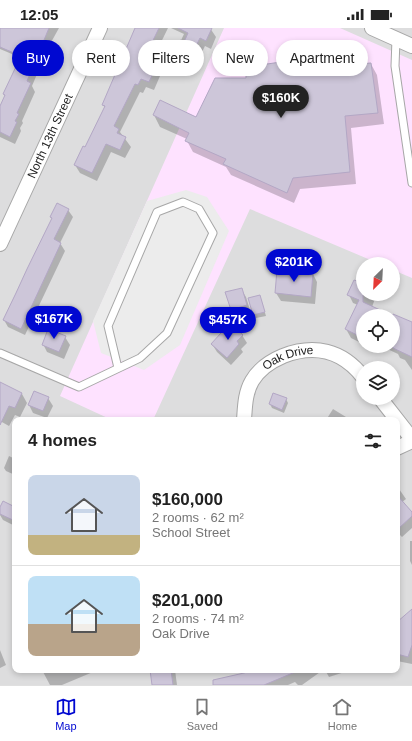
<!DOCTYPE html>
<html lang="en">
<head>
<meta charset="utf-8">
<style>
  :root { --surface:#fff; --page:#f2f2f2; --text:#222; --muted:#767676; --line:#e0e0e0; --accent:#0008d1 }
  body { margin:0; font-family:Helvetica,sans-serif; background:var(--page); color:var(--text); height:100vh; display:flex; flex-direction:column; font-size:15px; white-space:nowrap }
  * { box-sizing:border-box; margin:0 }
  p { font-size:13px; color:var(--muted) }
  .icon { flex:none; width:22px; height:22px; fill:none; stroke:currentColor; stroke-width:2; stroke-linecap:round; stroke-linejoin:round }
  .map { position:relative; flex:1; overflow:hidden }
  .details { position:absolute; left:12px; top:389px; width:388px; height:256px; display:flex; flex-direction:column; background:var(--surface); border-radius:8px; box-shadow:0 2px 6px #0003 }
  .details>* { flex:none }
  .top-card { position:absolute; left:12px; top:12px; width:388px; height:36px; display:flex; gap:8px }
  .needle { width:26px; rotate:204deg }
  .buttons { position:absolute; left:356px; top:229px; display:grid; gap:8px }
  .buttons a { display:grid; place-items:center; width:44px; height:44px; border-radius:50%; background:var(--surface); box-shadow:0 2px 6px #0003; font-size:20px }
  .price { position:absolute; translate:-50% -34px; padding:0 9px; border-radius:14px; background:var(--accent); color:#fff; font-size:13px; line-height:26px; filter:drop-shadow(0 1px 2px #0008) }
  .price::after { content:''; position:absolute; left:50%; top:24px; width:12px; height:9px; margin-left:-6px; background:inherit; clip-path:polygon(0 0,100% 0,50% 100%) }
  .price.on { background:#222; color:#fff }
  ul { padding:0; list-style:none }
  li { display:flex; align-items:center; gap:12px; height:100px; padding:0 16px }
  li+li { border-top:1px solid var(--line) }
  li span { display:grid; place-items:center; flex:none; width:112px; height:80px; border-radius:8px; color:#555 }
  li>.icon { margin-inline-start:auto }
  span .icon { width:48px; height:48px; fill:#fffc; stroke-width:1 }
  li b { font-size:17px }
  h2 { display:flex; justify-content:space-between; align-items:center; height:48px; padding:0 16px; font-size:17px }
  .tag { padding:0 14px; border-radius:18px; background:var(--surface); box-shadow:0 2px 6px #0003; font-size:14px; line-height:36px }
  .tag.on { background:var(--accent); color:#fff }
  .status { display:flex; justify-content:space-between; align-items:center; height:28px; padding:0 20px; background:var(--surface); direction:ltr }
  .status svg { height:11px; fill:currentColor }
  .tab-bar { display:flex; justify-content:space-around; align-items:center; height:56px; border-top:1px solid var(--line); background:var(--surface); font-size:11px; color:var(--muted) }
  .tab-bar a { display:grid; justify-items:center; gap:2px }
  .tab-bar .on { color:var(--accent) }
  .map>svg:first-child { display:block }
  .residential { fill:#ddddde; fill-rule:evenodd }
  .education { fill:#fee2ff }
  .parking { fill:#ececec }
  .shadow { fill:#0003 }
  .building { fill:#cdc6d9; stroke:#b3a7c5 }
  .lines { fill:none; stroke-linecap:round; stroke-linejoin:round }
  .lane-casing { stroke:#a7a7a7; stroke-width:9 }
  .street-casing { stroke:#a7a7a7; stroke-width:16 }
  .lane { stroke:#fff; stroke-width:7 }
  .street { stroke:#fff; stroke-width:14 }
  .labels { text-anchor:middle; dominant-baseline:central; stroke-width:3; stroke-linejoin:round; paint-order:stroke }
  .street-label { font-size:12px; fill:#202020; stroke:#fff }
</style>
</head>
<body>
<div class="status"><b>12:05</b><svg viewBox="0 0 49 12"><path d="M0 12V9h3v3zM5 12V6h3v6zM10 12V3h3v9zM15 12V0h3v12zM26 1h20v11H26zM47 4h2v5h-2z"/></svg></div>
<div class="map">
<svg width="412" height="657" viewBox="0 0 412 657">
  <rect width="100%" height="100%" fill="#ede6f1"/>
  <path class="residential" d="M0 0H412V657H0ZM363 236H393V266H363ZM363 288H393V318H363ZM363 340H393V370H363ZM15 392H397V642H15Z"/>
  <path class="education" d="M224 0H340L412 32V250L393 242V236H380L250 181 153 392H112L60 368Z"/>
  <path class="parking" d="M186 162 207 169 229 203 180 317 144 342 101 325 93 293 147 173Z"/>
  <g class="shadow">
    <path d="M0 0H59L49 18 32 58 35 64 22 93 23 95 20 100 21 103 15 116 0 109V80L5 69 4 66 20 32 19 29 0 21Z"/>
    <path d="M136 0H168L150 37 155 39 160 48 154 62 146 59 143 65 140 64 120 104 131 119 125 130 111 124 97 153 80 145 75 137 85 120 105 80 103 77Z"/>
    <path d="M171 0H210L216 9 211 21 205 18 193 42 179 35 174 27 184 6Z"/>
    <path d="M329 28 336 39 371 36 377 47 384 96 351 100 356 156 300 161 294 175 231 147 226 139 193 124 187 113V111L160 99 154 87 197 91 247 51Z"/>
    <path d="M68 182 73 189 60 215 65 223 25 307 8 299 4 292 53 192 51 189Z"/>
    <path d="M278 243 313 246 317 254 315 276 281 273 276 265Z"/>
    <path d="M363 257V266H375L376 268 372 279 391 288H363V316L351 310 346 301 358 277 353 275 349 267Z"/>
    <path d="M241 261 246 269 251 285 236 290 232 282 226 265Z"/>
    <path d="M260 268 266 288 256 290 249 271Z"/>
    <path d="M393 287 406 293 412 303V342L405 332 400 330 398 326 381 318H393Z"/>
    <path d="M242 307 247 315 241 321 243 324 231 337 217 324 212 316Z"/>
    <path d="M65 309 70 317 64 331 47 324 43 316Z"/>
    <path d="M0 355 22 366 27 375 20 389 15 387 9 398 0 393Z"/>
    <path d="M273 366 286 371 288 375 284 385 272 380 270 376Z"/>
    <path d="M48 370 53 378 47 390 33 385 29 377Z"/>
    <path d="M333 381 346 389 348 392H326Z"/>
    <path d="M9 428 15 431V447L6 443 4 440Z"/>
    <path d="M397 458 406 471 402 474 412 485V500L402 509 397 504Z"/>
    <path d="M15 480V498L3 492 0 487V481Z"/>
    <path d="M410 513H412V537L410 533Z"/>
    <path d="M412 583V636L397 633V591L401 592Z"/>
    <path d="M0 622 6 637 0 640Z"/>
    <path d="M42 642H93V644L62 657H50Z"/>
    <path d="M151 642H175L177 657H153Z"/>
    <path d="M254 642H323L302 657H298L295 654 288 657H259Z"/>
    <path d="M325 642H351L329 649Z"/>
    <path d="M360 642H370L361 645Z"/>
  </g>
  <g class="building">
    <path d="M0 0H49L27 53 31 55 17 85 19 86 15 93 17 94 10 109 0 104V78L5 67 3 66 21 28 0 19Z"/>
    <path d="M135 0H159L143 33 156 39 149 54 141 51 138 57 135 56 114 98 119 101 117 105 126 109 120 122 106 116 92 145 74 137 83 118 85 119 105 78 102 77Z"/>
    <path d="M178 0H212L206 13 200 10 188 34 172 27 180 12 184 14 188 5Z"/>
    <path d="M330 27 333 38 371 35 378 85 345 88 350 144 293 150 287 165 223 136 226 131 185 113 189 105 153 87 160 72 196 89 215 50H246V39Z"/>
    <path d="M57 175 69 181 54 211 61 215 21 301 3 292 16 265 27 241 52 190 50 189Z"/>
    <path d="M277 242 313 245 311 269 275 265Z"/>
    <path d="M354 252 363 255V274L393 288V286L412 294V329L393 320V288H363V310L345 301 359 272 347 267Z"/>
    <path d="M242 260 247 277 231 282 225 264Z"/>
    <path d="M260 267 265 284 253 287 248 270Z"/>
    <path d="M230 295 243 307 237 313 239 316 227 330 211 316Z"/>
    <path d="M48 301 66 308 59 324 42 317Z"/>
    <path d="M0 354 22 365 15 380 9 378 0 397Z"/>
    <path d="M34 363 49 369 43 383 28 377Z"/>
    <path d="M273 365 287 370 282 382 269 376Z"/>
    <path d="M397 467 412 484V488L397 502Z"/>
    <path d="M3 473 15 479V493L0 486V479Z"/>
    <path d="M412 581V617L408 629 397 626V594Z"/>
    <path d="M150 642H171L173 657H152Z"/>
    <path d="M252 642H300L264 657H213V652L244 645Z"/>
  </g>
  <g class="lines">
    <defs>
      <g id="lane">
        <path d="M396 11 395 38 412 155"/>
        <path d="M0 325 79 359 140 330 167 305 213 205 199 181 183 174 157 184 108 298 118 340"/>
      </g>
      <g id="street">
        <path d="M372 0 412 18"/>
        <path id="s1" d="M0 216 100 0"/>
        <path d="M380 370 412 411"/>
        <path id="s2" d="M244 392C245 379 245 365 252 353 259 341 271 333 283 328 314 316 342 322 363 349"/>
        <path d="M397 420 412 413"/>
      </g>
    </defs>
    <use href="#lane" class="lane-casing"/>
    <use href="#street" class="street-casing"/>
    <use href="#lane" class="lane"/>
    <use href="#street" class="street"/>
  </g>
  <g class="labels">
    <g class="street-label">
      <text stroke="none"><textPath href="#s1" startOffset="119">North 13th Street</textPath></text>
      <text stroke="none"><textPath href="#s2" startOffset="85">Oak Drive</textPath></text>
    </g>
  </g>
</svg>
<div class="buttons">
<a><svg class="needle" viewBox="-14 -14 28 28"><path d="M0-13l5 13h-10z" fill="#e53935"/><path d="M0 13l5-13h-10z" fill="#767676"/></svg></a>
<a><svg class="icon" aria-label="locate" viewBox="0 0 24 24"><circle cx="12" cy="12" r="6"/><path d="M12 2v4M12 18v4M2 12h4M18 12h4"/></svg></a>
<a><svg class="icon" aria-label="layers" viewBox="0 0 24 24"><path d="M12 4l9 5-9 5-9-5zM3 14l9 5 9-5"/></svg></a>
</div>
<b class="price on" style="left:281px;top:91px">$160K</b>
<b class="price" style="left:294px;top:255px">$201K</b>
<b class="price" style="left:54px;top:312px">$167K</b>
<b class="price" style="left:228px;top:313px">$457K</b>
<div class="top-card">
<a class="tag on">Buy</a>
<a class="tag">Rent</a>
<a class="tag">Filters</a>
<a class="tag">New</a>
<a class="tag">Apartment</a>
</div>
<section class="details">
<h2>4 homes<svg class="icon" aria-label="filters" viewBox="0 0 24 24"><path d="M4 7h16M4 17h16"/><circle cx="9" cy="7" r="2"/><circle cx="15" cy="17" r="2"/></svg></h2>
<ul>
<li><span style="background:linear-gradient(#c9d6e8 75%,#c2b280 0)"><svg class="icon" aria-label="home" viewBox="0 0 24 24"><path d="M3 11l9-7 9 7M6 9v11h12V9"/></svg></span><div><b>$160,000</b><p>2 rooms · 62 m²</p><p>School Street</p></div></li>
<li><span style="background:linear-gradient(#bfe0f5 60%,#b9a48a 0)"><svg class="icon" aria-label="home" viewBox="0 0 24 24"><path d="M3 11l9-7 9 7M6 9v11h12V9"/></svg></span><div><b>$201,000</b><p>2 rooms · 74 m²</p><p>Oak Drive</p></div></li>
</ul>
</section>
</div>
<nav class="tab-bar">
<a class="on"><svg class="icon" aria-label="map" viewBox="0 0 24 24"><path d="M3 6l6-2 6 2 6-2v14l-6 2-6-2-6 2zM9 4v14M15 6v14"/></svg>Map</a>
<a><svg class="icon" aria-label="saved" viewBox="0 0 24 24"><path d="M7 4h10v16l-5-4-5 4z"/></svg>Saved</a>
<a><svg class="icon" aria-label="home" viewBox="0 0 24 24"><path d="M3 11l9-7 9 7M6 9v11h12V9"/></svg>Home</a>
</nav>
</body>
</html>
